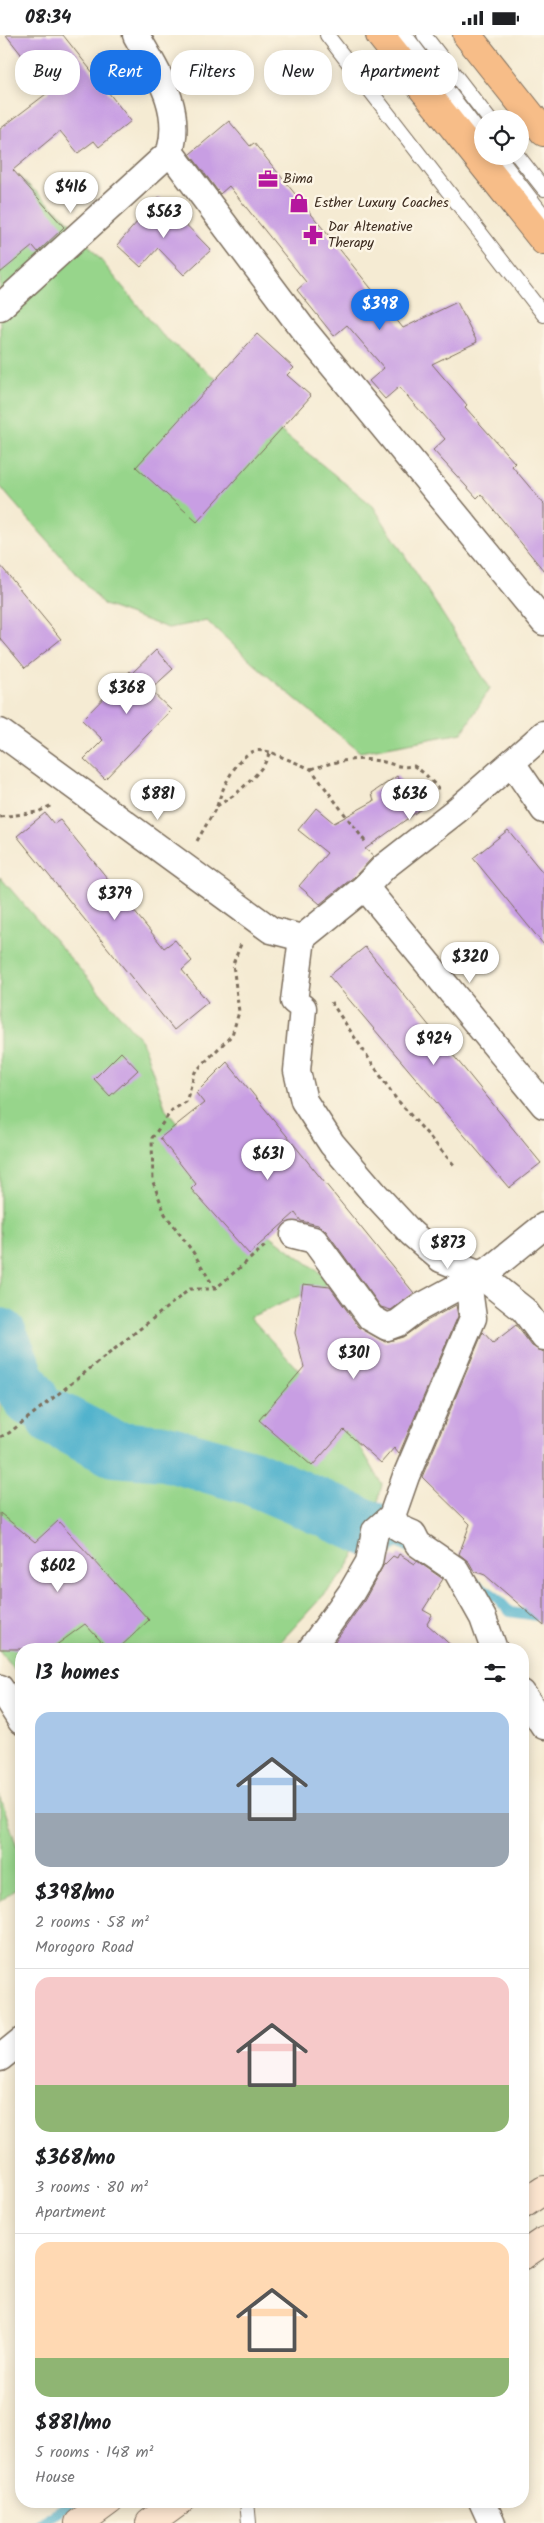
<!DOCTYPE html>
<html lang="en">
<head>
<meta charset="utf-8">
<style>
  :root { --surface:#fff; --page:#f6f6f6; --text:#202124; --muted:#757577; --line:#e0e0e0; --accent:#1a73e8 }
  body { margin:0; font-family:Kalam,sans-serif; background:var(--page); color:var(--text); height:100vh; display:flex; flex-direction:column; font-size:19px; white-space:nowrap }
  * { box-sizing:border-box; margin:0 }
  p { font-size:16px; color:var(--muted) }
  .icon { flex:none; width:28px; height:28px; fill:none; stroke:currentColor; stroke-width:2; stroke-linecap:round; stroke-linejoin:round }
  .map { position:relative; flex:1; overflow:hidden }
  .drawer { position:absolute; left:15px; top:1608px; width:514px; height:865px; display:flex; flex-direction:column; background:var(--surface); border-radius:20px; box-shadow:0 2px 12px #0003 }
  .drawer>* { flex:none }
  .hud { position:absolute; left:15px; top:15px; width:515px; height:45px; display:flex; gap:10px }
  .tools { position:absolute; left:474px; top:75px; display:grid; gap:10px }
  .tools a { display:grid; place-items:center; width:55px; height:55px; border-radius:50%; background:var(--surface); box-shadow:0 2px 12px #0003; font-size:25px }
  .price { position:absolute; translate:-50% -42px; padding:0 11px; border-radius:18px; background:#fff; color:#222; font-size:16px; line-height:32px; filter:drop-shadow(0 1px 2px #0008) }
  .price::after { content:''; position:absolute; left:50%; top:30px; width:15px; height:11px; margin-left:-8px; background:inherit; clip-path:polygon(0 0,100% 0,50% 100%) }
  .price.on { background:var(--accent); color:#fff }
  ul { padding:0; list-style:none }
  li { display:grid; align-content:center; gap:10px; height:265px; padding:0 20px }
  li+li { border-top:1px solid var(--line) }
  li span { display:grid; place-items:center; height:155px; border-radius:15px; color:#555 }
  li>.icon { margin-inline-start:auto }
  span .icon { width:90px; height:90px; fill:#fffc; stroke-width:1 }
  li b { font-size:21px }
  h2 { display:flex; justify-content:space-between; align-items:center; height:60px; padding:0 20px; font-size:21px }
  .pill { padding:0 18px; border-radius:20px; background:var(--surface); box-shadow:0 2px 12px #0003; font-size:18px; line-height:45px }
  .pill.on { background:var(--accent); color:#fff }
  .status { display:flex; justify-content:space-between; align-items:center; height:35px; padding:0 25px; background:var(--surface); direction:ltr }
  .status svg { height:14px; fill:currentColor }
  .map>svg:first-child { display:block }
  .green { fill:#97d58b; stroke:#698054 }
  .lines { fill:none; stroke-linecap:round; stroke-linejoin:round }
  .stream { stroke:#4db1cc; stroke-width:10 }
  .river { stroke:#4db1cc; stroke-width:56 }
  .building { fill:#c89ee3 }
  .lane-casing { stroke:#7c6e5d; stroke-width:16 }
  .street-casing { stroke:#7c6e5d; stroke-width:29 }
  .secondary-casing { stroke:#7c6e5d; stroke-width:30 }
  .highway-casing { stroke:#7c6e5d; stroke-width:30 }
  .path { stroke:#7c6e5d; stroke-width:3; stroke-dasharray:4 4; stroke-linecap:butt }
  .lane { stroke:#fff; stroke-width:14 }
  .street { stroke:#fff; stroke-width:26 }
  .secondary { stroke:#fce5cf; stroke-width:28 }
  .highway { stroke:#f7bd88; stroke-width:28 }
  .labels { text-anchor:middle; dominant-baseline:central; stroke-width:5; stroke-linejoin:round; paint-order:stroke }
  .poi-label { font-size:14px; fill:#3b2a1e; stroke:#fcf5e5; text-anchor:start }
</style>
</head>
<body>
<div class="status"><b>08:34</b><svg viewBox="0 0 49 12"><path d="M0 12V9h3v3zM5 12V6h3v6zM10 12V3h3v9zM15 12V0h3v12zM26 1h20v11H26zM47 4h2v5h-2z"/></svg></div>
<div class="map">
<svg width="544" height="2488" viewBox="0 0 544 2488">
  <rect width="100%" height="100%" fill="#fcf5e5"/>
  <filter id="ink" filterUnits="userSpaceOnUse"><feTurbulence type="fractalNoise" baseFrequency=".02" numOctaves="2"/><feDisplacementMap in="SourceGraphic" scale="10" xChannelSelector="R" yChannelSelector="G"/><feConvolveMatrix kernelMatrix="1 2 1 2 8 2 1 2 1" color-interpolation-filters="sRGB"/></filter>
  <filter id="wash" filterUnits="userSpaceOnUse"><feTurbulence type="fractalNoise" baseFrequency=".0096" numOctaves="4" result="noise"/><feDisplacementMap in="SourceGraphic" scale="20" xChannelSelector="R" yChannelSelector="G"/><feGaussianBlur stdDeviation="1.12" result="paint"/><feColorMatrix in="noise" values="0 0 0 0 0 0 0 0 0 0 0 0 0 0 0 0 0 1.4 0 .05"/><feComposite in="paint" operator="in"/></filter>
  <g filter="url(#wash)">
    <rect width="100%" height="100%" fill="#f5ebd3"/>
    <g class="green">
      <path d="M0 125 68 185 162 300 373 471 490 653 462 698 360 717 269 642 207 586 168 593 104 570 9 462 0 451Z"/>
      <path d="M0 842 142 1006 166 1075 267 1198 332 1247 250 1282 310 1348 358 1408 382 1449 373 1489 343 1539 274 1614H21V1644L0 1616Z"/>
      <path d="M0 1760 21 1825V1849L0 1867Z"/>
    </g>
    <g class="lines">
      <g class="stream">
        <path d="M377 1497 416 1516"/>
        <path d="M468 1543 495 1561 510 1577 544 1582"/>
        <path d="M39 2488 74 2466"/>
      </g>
      <g class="river">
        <path d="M0 1301 19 1346 31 1364"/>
        <path d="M54 1383 114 1414 166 1418 251 1442 375 1496"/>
      </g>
    </g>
    <g id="blocks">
      <g class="building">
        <path d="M6 0H63L131 86 99 112 94 106 78 118 60 96 13 135 64 192 38 217 33 211 0 238V94L50 56Z"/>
        <path d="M229 86 250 111 254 108 403 293 457 267 477 307 432 329 467 370 465 372 515 428 512 431 544 469V536L481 459 477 463 433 415 445 404 399 352 385 364 369 346 384 333 347 290 334 301 297 255 306 247 229 151 220 159 190 119Z"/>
        <path d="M159 162 211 215 184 240 158 213 141 232 117 210Z"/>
        <path d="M257 299 294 333 287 340 311 361 197 487 136 432Z"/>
        <path d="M0 530 61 604 25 633 0 603Z"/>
        <path d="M156 615 173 634 150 655 171 675 105 744 84 724 103 705 82 685 130 636 132 638Z"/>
        <path d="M397 741 421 774 365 814 374 821 355 841 320 869 299 851 327 818 298 795 316 773 334 788 374 766 372 758Z"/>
        <path d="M45 778 54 789 60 785 164 913 175 905 192 926 182 935 208 967 174 995 17 801Z"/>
        <path d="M508 795 544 839V910L473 823Z"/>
        <path d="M365 912 541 1128 509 1153 329 941Z"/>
        <path d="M121 1017 138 1035 110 1061 94 1044Z"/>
        <path d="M227 1027 414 1258 391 1275 381 1272 326 1196 318 1190 301 1186 295 1178 249 1219 191 1154 196 1149 160 1103 204 1068 196 1058Z"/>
        <path d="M303 1249 330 1252 359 1292 385 1307 403 1302 423 1288 456 1270 458 1281 399 1419 394 1413 381 1428 344 1395 312 1431 259 1385 304 1332 295 1298Z"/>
        <path d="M516 1290 532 1311 544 1317V1591L485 1540 474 1536 469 1527 459 1519 470 1489 422 1442 483 1297 493 1308Z"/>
        <path d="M0 1478 35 1507 58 1486 149 1585 118 1614H108L85 1589 51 1614H0Z"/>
        <path d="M399 1519 415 1529 417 1526 443 1544 423 1575 432 1580 427 1589 455 1614H330L364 1566 383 1531 393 1521 397 1523Z"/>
      </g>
    </g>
  </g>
  <g filter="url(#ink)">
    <use href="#blocks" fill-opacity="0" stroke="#7c6e5d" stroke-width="1"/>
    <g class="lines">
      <defs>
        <g id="lane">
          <path d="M327 0 544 280"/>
          <path d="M405 0 482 101"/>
          <path d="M424 0 489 84"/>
          <path d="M498 121 544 181"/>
          <path d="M518 121 544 154"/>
          <path d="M247 2466 249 2488"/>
        </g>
        <g id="street">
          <path d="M170 117 302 293 544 587"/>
          <path d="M0 272 170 117C183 71 157 38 136 0"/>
          <path d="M0 697 271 895 302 903"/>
          <path d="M544 699 457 775 384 832 365 852 302 903 294 966 303 973 297 1036 304 1066 332 1109 374 1158 411 1198 441 1224 480 1240 524 1275 544 1302"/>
          <path d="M512 728 544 775"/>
          <path d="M365 852 544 1070"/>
          <path d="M294 1200 314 1205 371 1283 387 1292 398 1288 415 1275 492 1233 544 1191"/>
          <path d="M392 1481 399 1493 413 1499 418 1509 456 1535 483 1583 494 1614"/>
          <path d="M311 1614 351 1558 369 1527 375 1496 392 1481 406 1441 473 1283 468 1247"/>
          <path d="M0 1653 21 1686"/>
          <path d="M522 1658 544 1691"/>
          <path d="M0 2023 21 2006"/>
          <path d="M482 2466 492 2488"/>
        </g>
        <g id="secondary">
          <path d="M522 2170 544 2155"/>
          <path d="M522 2221 544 2206"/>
          <path d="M79 2488 109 2466"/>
          <path d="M150 2488 180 2466"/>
        </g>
        <g id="highway">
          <path d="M380 0 544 206"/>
          <path d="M467 0 544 97"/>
        </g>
      </defs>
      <use href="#lane" class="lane-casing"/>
      <use href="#street" class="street-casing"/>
      <use href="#secondary" class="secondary-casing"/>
      <use href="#highway" class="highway-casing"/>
      <g class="path">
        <path d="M311 734C336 726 358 721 384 727 396 730 401 733 414 731L425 739 439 754"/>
        <path d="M217 771C222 754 236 722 254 716 259 715 264 716 270 717"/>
        <path d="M0 782 38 777 52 770"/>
        <path d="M197 806 217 771 236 759 252 744 264 730 270 717 311 734 367 809"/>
        <path d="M331 967 394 1061 455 1131"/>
        <path d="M215 1254 193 1217 165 1179 153 1147 152 1103 172 1075 186 1067 195 1037 232 1000 239 977 233 929 241 909"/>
        <path d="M0 1402 9 1398 190 1254H215L266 1210"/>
      </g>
      <use href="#lane" class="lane"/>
      <use href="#street" class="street"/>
      <use href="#secondary" class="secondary"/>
      <use href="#highway" class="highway"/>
    </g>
  </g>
  <defs>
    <symbol id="office-bare" viewBox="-9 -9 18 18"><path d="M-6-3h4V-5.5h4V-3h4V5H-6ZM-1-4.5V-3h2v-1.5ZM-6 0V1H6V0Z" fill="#b5179e" stroke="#fcf5e5" stroke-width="2.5" paint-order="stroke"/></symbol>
    <symbol id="shop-bare" viewBox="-9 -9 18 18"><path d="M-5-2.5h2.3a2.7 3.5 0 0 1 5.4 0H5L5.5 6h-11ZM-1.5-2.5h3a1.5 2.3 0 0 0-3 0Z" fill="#b5179e" stroke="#fcf5e5" stroke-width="2.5" paint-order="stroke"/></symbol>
    <symbol id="pharmacy-bare" viewBox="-9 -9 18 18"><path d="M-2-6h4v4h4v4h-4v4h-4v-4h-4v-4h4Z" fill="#b5179e" stroke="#fcf5e5" stroke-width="2.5" paint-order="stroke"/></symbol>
  </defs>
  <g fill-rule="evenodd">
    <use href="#office-bare" x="254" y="130" width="28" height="28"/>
    <use href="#shop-bare" x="285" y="154" width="28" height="28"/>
    <use href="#pharmacy-bare" x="299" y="186" width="28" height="28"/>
  </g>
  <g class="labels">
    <g class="poi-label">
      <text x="283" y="144">Bima</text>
      <text x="314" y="168">Esther Luxury Coaches</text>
      <text x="328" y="192">Dar Altenative<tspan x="328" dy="16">Therapy</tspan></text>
    </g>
  </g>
</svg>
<div class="tools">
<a><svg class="icon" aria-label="locate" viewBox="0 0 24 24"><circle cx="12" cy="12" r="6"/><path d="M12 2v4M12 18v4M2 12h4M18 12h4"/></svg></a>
</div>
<b class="price" style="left:71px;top:179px">$416</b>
<b class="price" style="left:164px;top:204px">$563</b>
<b class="price on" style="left:380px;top:296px">$398</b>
<b class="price" style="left:127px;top:680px">$368</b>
<b class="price" style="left:158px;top:786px">$881</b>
<b class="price" style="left:410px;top:786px">$636</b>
<b class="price" style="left:115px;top:886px">$379</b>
<b class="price" style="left:470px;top:949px">$320</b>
<b class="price" style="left:434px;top:1031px">$924</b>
<b class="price" style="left:268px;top:1146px">$631</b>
<b class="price" style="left:448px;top:1235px">$873</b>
<b class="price" style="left:354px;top:1345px">$301</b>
<b class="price" style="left:58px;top:1558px">$602</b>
<div class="hud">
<a class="pill">Buy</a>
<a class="pill on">Rent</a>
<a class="pill">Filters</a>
<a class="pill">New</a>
<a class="pill">Apartment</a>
</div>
<section class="drawer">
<h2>13 homes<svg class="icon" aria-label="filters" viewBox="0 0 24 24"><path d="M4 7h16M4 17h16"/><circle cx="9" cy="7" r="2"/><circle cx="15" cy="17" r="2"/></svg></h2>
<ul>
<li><span style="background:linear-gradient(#a9c7e8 65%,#9aa5b1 0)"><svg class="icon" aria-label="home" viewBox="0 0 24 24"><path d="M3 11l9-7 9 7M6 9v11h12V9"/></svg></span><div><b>$398/mo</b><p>2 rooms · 58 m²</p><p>Morogoro Road</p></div></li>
<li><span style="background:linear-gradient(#f6c9c9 70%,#8fb573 0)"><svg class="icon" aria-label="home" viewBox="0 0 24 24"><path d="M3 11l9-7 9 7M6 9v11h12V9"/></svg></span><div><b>$368/mo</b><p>3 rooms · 80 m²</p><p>Apartment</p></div></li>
<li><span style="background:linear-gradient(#ffd9b3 75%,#8fb573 0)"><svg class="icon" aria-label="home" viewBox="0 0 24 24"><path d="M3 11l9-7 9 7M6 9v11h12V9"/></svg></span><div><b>$881/mo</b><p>5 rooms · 148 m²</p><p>House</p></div></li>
</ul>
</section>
</div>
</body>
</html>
